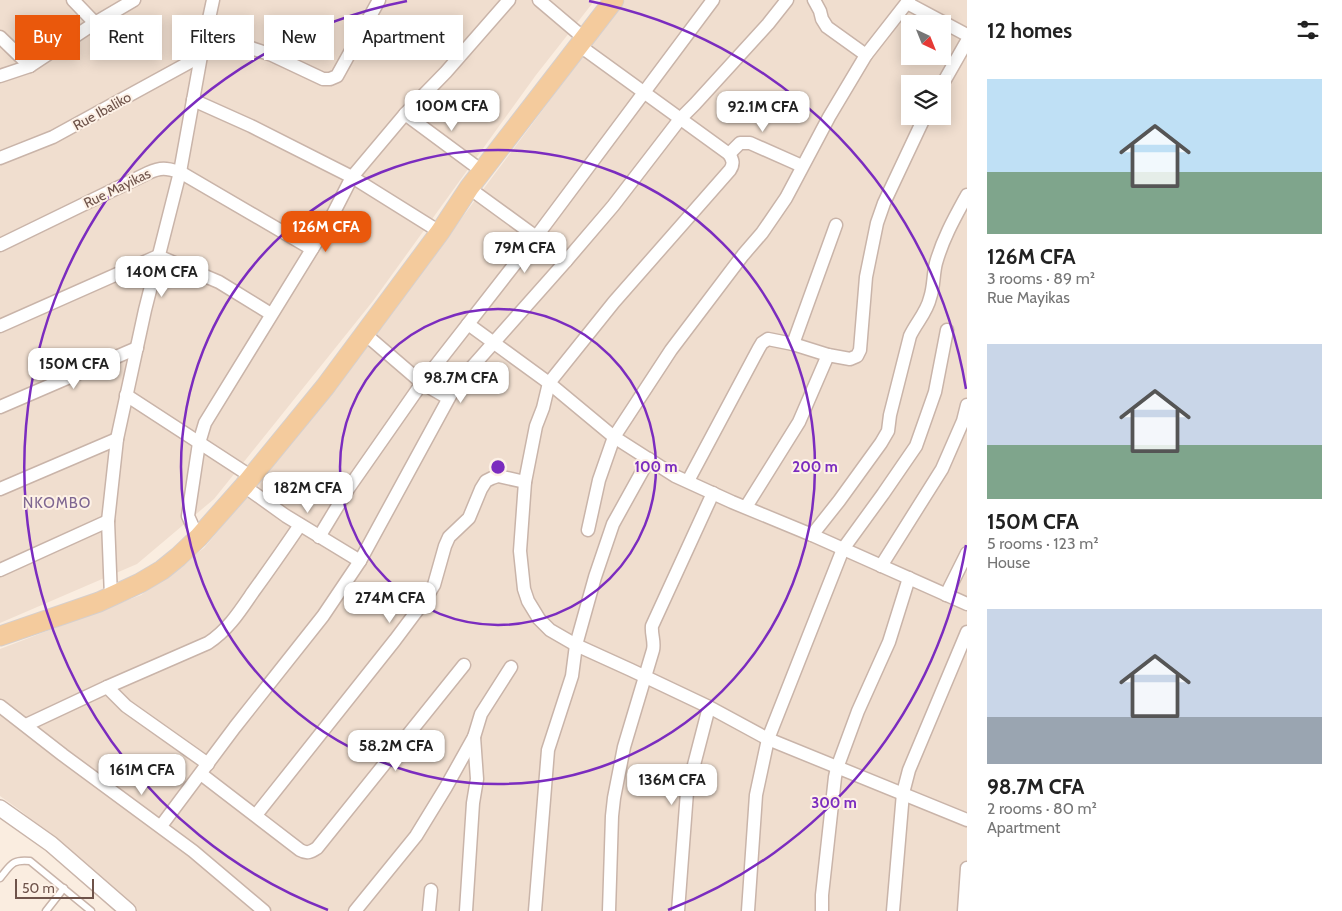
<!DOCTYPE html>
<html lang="en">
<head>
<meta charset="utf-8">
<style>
  :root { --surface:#fff; --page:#f2f2f2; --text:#222; --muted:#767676; --accent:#ea580c }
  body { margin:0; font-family:Cabin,sans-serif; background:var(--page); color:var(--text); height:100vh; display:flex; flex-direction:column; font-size:19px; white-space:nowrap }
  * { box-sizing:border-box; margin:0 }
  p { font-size:16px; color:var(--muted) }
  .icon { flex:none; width:28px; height:28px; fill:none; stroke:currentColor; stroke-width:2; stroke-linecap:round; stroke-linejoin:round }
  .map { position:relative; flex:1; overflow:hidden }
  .panel { display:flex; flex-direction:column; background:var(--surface); width:375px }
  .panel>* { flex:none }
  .top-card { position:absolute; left:15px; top:15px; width:475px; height:45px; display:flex; gap:10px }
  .needle { width:32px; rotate:137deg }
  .controls { position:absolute; left:901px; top:15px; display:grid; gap:10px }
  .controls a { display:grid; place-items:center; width:50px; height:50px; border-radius:0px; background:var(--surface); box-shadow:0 2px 12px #0003; font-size:25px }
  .scale { position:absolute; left:15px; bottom:12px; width:79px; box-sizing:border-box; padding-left:5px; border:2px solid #6e534a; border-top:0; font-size:14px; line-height:18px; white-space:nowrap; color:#6e534a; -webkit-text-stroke:4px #fdf1e6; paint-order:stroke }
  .price { position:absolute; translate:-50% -42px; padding:0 11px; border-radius:10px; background:#fff; color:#222; font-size:16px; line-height:32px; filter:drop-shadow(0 1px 2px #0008) }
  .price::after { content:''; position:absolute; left:50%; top:30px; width:15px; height:11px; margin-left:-8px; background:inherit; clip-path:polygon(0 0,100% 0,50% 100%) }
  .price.current { background:var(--accent); color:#fff }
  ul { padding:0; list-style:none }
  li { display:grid; align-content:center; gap:10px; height:265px; padding:0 20px }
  li span { display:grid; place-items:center; height:155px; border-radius:0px; color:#555 }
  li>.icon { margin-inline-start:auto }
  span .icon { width:90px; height:90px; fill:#fffc; stroke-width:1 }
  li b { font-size:21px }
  h2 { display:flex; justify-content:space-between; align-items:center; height:60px; padding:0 20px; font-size:21px }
  .tag { padding:0 18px; border-radius:0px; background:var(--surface); box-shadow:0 2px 12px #0003; font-size:18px; line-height:45px }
  .tag.current { background:var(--accent); color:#fff }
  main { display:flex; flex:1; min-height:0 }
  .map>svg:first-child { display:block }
  .residential { fill:#f0decf; fill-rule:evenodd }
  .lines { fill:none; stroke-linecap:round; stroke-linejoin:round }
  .service-casing { stroke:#c9b4a9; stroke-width:9 }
  .minor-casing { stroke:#c9b4a9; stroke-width:15 }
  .tertiary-casing { stroke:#c9b4a9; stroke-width:18 }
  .primary-casing { stroke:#d6cfcc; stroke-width:21 }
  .service { stroke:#fff; stroke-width:6 }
  .minor { stroke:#fff; stroke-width:12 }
  .tertiary { stroke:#fff; stroke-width:15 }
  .primary { stroke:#f4cb9d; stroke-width:19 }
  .ring { fill:none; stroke:#7b2cbf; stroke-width:2.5 }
  .labels { text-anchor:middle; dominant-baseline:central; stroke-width:4; stroke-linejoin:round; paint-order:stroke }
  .street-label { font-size:14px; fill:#6e534a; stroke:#fdf1e6 }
  .neighbourhood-label { font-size:15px; letter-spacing:1px; fill:#7e6691; stroke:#fdf1e6 }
  .centre { fill:#7b2cbf; stroke:#fdf1e6; stroke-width:2.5 }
  .ring-label { font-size:15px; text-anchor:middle; font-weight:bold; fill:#7b2cbf; stroke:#fdf1e6; stroke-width:4; stroke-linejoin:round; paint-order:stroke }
</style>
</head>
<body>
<main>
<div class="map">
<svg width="967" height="911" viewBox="0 0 967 911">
  <rect width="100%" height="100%" fill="#faede0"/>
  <g class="residential">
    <path d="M0 0H595L536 75 373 301 214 499 137 564 0 623Z"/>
    <path d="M625 0H967V911H136L21 811 0 796V649L141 595 204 548 312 418ZM910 24H942V56H910ZM910 84H942V116H910Z"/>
  </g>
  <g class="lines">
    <defs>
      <g id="service">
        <path d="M0 878C11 865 12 859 30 861L91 911"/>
        <path d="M46 911 64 888"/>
      </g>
      <g id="minor">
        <path d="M73 0 95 23"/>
        <path d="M539 0 585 39"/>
        <path d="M814 0 820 11 822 19 827 27 866 55"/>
        <path d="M907 3 967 35"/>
        <path d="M206 33 272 55 323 79H330L337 76 379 0"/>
        <path d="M0 37 30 66"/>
        <path d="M580 46 729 154C733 160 734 164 730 170L614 302 549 383 543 408 536 426 525 482 520 551 524 589 528 601 539 619 550 630 576 645 631 670 709 707 768 739 967 820"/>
        <path d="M0 76 30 66 95 23 134 0"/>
        <path d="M942 85 967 41"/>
        <path d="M193 100 251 126 352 177 440 232"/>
        <path d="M405 114 482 171"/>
        <path d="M729 154 740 143H750L802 166"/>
        <path d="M0 158 53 137 201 56"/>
        <path d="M469 188 546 244 566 261"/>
        <path d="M0 245 148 173C161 167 166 168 180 172L312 249"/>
        <path d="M468 324 549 383 614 437 675 476 732 502 812 535 967 604"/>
        <path d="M0 326 158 256 219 282 271 314"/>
        <path d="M365 334 422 383 448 398"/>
        <path d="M793 344 836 225"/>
        <path d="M126 395 252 477"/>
        <path d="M0 407 137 348"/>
        <path d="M688 481 759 348 762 343 768 339 793 344 828 355 850 359 857 356 860 350 866 277 877 223 884 203 925 116"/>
        <path d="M244 486 286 516 360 561"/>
        <path d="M0 489 117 439"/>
        <path d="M746 507 799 422 828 355"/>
        <path d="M588 530 599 480 614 437 671 350 743 255 762 233 786 198 829 117 866 55 909 0"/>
        <path d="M812 535 839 501 881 443 888 431 890 415 910 336C916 323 927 312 930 298 934 287 933 274 936 263 943 238 955 217 967 195"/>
        <path d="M319 537 348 489 422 383 536 237 713 0"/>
        <path d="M198 538 188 516 199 443 205 423 330 220 352 177 405 114 446 72 509 0"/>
        <path d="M881 566 942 469 963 421 967 405"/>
        <path d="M0 570 108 521"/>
        <path d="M946 595 967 553"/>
        <path d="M111 597 108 521 117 439 145 310 180 172 201 56 213 0"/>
        <path d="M107 687 126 706 208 764"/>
        <path d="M0 706 63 755 193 851 264 911"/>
        <path d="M26 725 107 687 208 643C228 630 240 611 253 592 269 570 285 547 300 525"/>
        <path d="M201 774 300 850C307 854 311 852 317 848L464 665"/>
        <path d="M256 815 395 640 425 600 434 585 445 546 449 537 469 518 481 489 486 481 492 478 498 476 525 482"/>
        <path d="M161 826 235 727 323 616 360 561 456 385 566 261 613 206 680 119 695 104 768 24 787 0"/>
        <path d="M355 911 416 836 446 787 474 737 481 714 511 667"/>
        <path d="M429 911 431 890"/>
        <path d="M466 911 473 803 477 779 474 737"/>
        <path d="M535 911 548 750 572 676 576 645 595 577 613 524 649 459"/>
        <path d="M609 911 612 816 614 798 624 747 653 650C655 642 651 634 652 626L713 493"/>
        <path d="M678 911 687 792 709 707"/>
        <path d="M748 911 756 795 768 739 843 549 883 494 916 446 935 392 947 330"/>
        <path d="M822 911V895L835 777 837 768 858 711 889 642 909 578"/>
        <path d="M893 911 903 793 909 770 967 632"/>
        <path d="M964 911 967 868"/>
      </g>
      <path id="tertiary" d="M0 808 51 844 128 911"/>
      <path id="primary" d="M0 636 99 602 140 583 162 570 178 557 198 538 244 486 325 387 440 232 469 188 614 0"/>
    </defs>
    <use href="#service" class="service-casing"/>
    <use href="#minor" class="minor-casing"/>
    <use href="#tertiary" class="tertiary-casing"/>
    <use href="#primary" class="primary-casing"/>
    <use href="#service" class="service"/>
    <use href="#minor" class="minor"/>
    <use href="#tertiary" class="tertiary"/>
    <use href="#primary" class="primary"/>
  </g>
  <g class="ring">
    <circle cx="498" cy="467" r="158"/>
    <circle cx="498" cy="467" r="317"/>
    <path d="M966 545A475 475 0 0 1 668 910M328 910A475 475 0 0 1 407 1M589 1A475 475 0 0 1 966 389"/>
  </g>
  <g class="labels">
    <g class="street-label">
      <text transform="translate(102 111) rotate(-29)">Rue Ibaliko</text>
      <text transform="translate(117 188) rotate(-26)">Rue Mayikas</text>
    </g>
    <g class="neighbourhood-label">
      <text x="57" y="503">NKOMBO</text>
    </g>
  </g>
  <circle cx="498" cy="467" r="8" class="centre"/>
  <g class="ring-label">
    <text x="656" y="472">100 m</text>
    <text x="815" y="472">200 m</text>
    <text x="834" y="808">300 m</text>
  </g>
</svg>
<div class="controls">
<a><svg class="needle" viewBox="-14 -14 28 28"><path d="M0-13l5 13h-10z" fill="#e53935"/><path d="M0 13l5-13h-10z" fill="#767676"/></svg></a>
<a><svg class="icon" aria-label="layers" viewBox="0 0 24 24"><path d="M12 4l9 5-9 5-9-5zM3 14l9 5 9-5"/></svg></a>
</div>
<div class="scale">50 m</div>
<b class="price" style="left:452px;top:132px">100M CFA</b>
<b class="price" style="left:763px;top:133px">92.1M CFA</b>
<b class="price current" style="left:326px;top:253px">126M CFA</b>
<b class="price" style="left:525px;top:274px">79M CFA</b>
<b class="price" style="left:162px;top:298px">140M CFA</b>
<b class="price" style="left:74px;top:390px">150M CFA</b>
<b class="price" style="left:461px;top:404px">98.7M CFA</b>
<b class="price" style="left:308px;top:514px">182M CFA</b>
<b class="price" style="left:390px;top:624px">274M CFA</b>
<b class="price" style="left:396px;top:772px">58.2M CFA</b>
<b class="price" style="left:142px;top:796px">161M CFA</b>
<b class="price" style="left:672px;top:806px">136M CFA</b>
<div class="top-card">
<a class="tag current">Buy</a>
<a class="tag">Rent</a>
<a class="tag">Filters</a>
<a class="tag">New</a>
<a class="tag">Apartment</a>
</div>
</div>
<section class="panel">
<h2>12 homes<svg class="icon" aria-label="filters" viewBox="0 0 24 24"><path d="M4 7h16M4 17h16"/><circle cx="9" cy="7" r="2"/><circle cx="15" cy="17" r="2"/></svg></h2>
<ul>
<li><span style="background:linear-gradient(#bfe0f5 60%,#7fa58c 0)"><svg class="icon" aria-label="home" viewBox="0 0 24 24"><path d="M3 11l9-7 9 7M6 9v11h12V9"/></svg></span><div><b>126M CFA</b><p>3 rooms · 89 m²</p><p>Rue Mayikas</p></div></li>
<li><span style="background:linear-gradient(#c9d6e8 65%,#7fa58c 0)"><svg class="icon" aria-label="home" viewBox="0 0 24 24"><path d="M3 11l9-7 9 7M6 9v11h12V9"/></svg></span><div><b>150M CFA</b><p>5 rooms · 123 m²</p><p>House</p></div></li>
<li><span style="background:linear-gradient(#c9d6e8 70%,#9aa5b1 0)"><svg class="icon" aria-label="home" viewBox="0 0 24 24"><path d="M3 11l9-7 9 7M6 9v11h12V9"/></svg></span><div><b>98.7M CFA</b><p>2 rooms · 80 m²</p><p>Apartment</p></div></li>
</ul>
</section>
</main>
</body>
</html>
